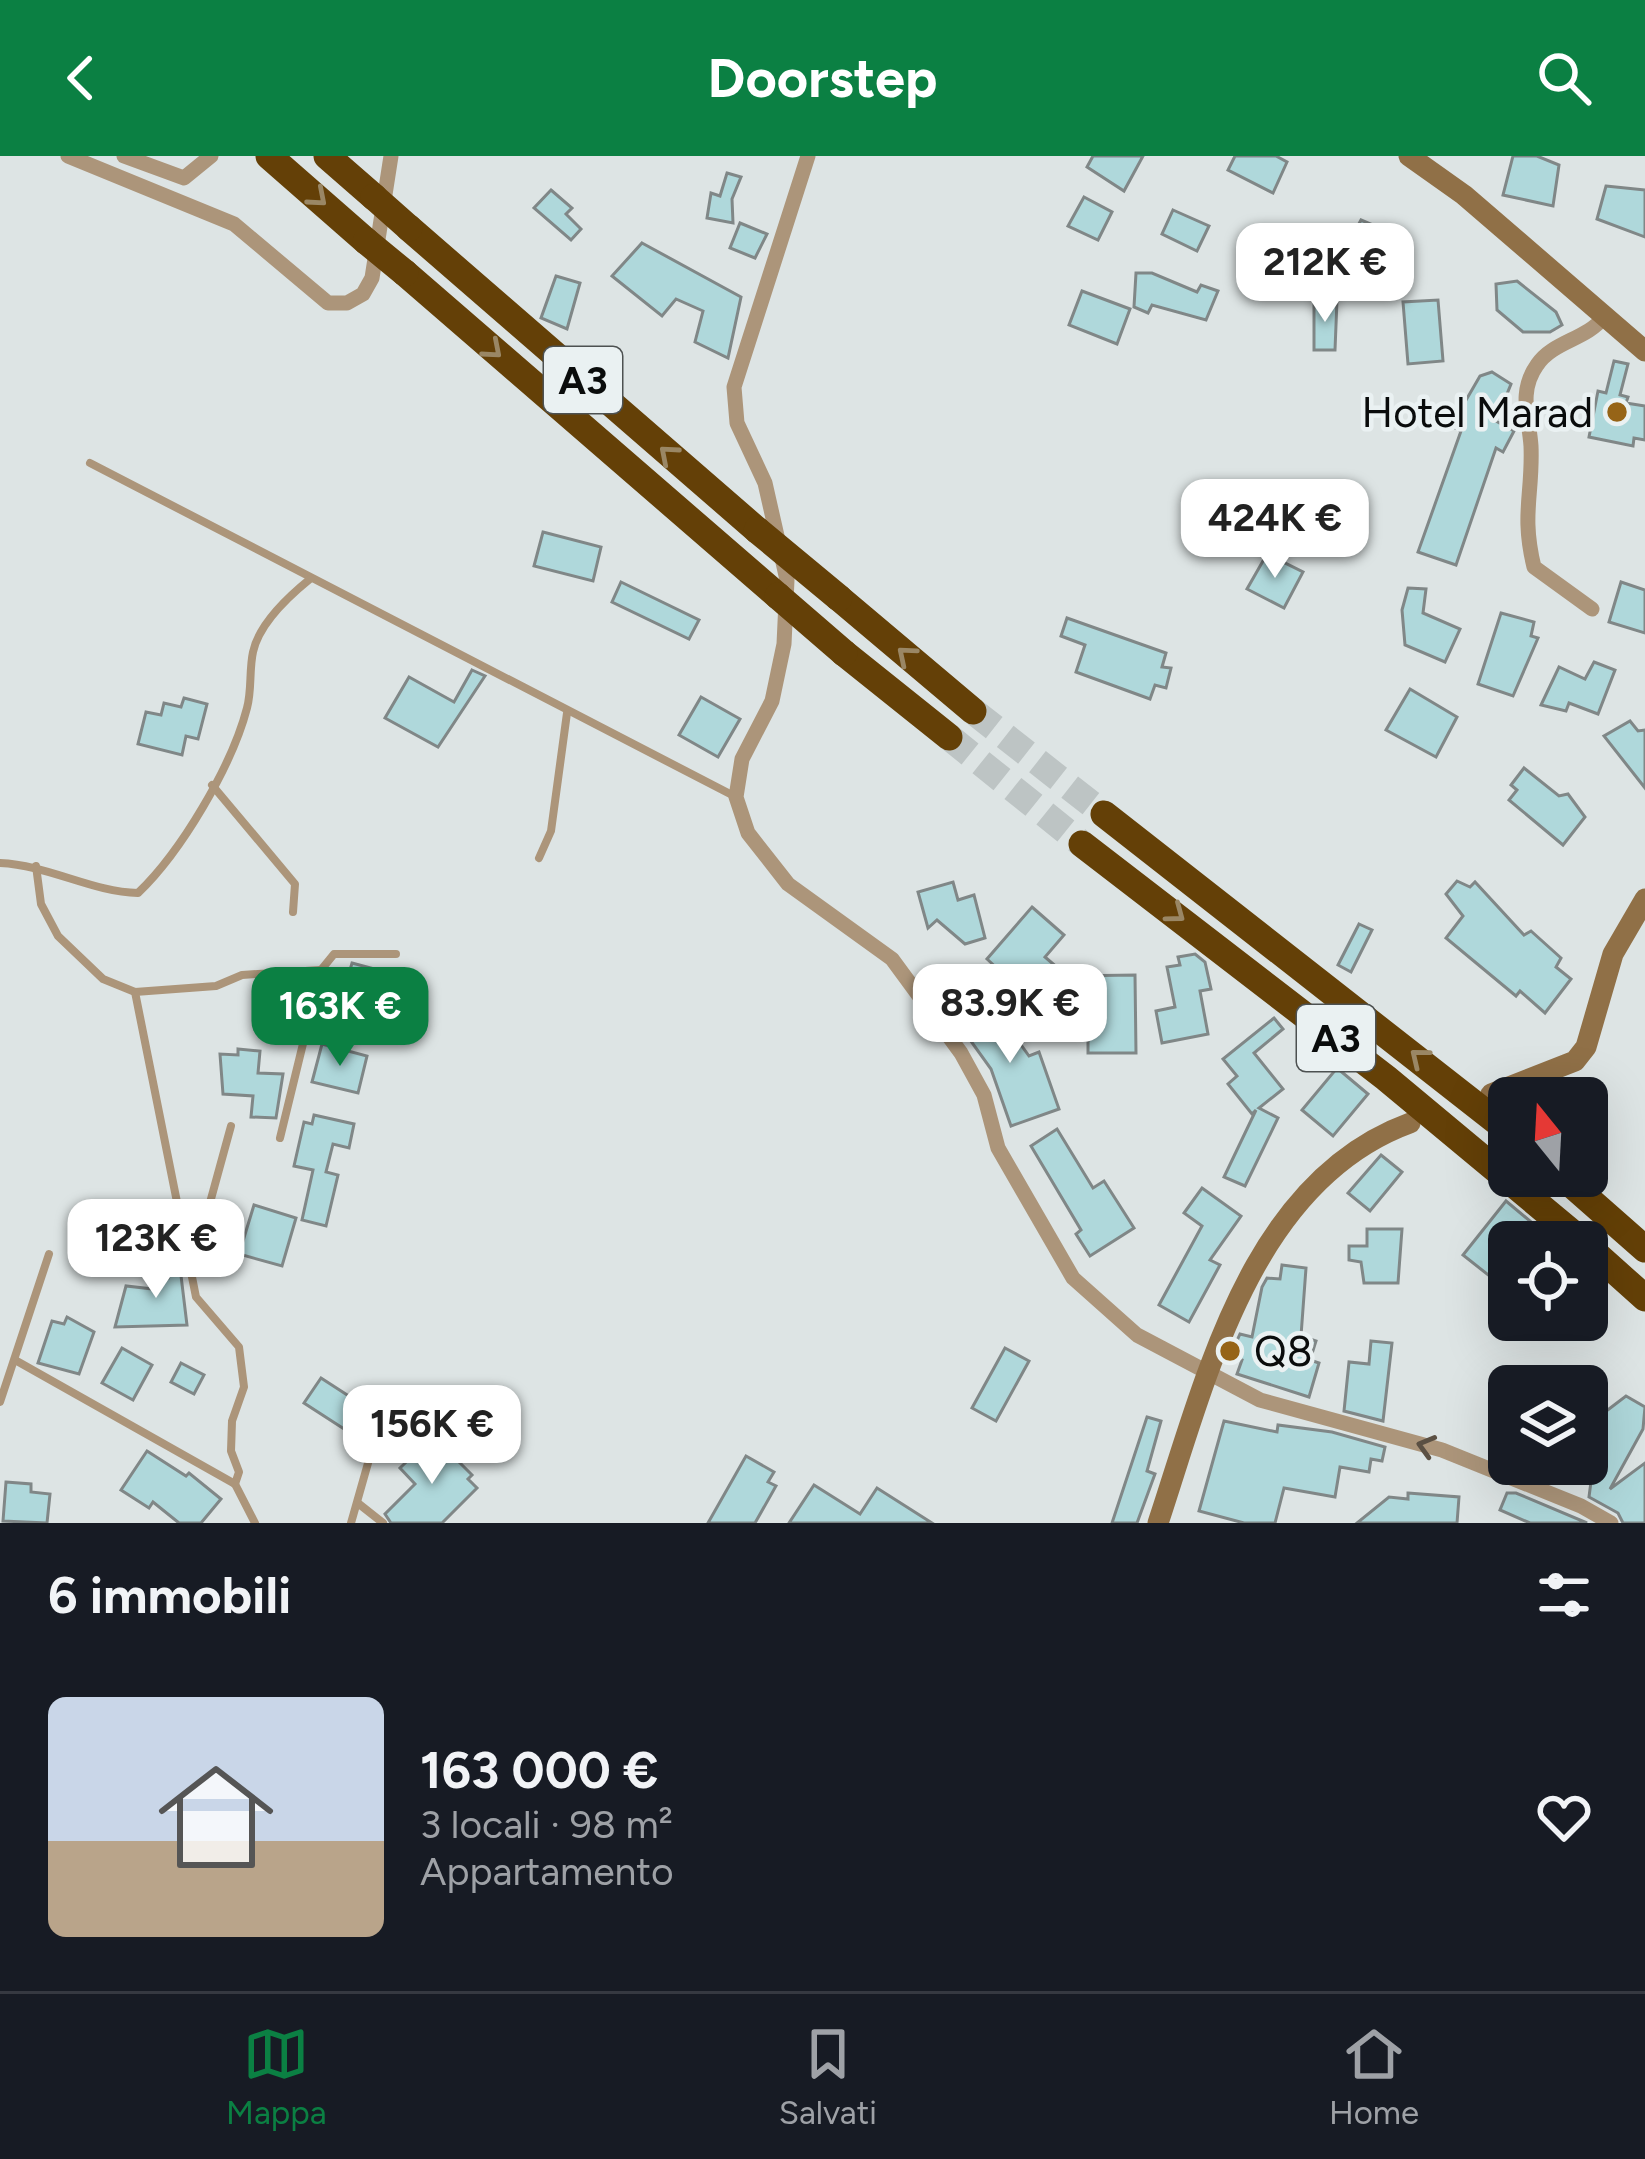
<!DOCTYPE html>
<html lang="it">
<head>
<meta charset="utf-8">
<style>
  :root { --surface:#171b24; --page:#242831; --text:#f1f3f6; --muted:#9ea1a6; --line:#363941; --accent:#0b8043 }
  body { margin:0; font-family:Figtree,sans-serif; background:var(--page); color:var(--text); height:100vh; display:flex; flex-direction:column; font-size:45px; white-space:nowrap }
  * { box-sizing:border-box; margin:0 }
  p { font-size:39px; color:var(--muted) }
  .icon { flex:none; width:66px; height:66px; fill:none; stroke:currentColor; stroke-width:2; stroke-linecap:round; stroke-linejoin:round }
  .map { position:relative; height:1367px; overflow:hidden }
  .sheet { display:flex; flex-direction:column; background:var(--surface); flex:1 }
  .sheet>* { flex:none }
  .needle { width:78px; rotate:342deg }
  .tools { position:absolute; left:1488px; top:921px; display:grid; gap:24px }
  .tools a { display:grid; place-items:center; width:120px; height:120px; border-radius:18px; background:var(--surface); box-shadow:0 12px 48px #0002; font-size:60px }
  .price { position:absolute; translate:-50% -102px; padding:0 27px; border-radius:24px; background:#fff; color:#222; font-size:39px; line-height:78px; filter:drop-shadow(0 3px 6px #0008) }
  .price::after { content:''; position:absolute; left:50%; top:72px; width:36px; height:27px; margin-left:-18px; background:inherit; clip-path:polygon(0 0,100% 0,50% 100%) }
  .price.selected { background:var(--accent); color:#fff }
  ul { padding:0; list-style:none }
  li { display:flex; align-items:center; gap:36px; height:300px; padding:0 48px }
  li+li { border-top:3px solid var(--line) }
  li span { display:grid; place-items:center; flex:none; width:336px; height:240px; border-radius:18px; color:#555 }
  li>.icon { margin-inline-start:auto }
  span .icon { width:144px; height:144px; fill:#fffc; stroke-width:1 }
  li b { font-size:51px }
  h2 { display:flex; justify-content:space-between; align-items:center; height:144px; padding:0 48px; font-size:51px }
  header { display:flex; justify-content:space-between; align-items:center; height:156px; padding:0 48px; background:var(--accent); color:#fff; font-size:54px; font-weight:700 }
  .tab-bar { display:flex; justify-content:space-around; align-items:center; height:168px; border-top:3px solid var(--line); background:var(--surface); font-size:33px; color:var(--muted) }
  .tab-bar a { display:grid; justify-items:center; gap:6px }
  .tab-bar .selected { color:var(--accent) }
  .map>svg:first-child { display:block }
  .building { fill:#afd8db; stroke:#808787; stroke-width:3 }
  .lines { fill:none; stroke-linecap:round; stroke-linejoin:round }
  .highway-tunnel { stroke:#bdc4c4; stroke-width:27; stroke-dasharray:27 14; stroke-linecap:butt }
  .lane { stroke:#ac957a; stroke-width:8 }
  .street { stroke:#ac957a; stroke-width:15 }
  .secondary { stroke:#907047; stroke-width:21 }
  .highway { stroke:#644007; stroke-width:27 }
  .highway-bridge { stroke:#644007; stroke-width:27 }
  .oneway { stroke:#9a8765 }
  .oneway2 { stroke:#5b5043 }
  .poi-dot { fill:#966417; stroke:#eaf1f2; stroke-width:4.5 }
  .labels { text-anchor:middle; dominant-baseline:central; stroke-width:9; stroke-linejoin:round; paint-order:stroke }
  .shield { fill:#eaf1f2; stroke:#4d5151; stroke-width:3 }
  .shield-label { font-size:39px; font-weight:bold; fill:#0a0c0c }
  .poi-label { font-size:42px; fill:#0a0c0c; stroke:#eaf1f2; text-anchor:end }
</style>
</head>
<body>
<header><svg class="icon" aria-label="back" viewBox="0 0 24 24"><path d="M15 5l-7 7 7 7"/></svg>Doorstep<svg class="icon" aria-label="search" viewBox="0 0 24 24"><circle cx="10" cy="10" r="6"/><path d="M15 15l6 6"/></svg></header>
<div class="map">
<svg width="1645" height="1367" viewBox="0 0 1645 1367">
  <rect width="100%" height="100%" fill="#dde4e4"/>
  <g class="building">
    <path d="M1093 0H1143L1124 35 1087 11Z"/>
    <path d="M1235 0H1276L1287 6 1273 37 1228 14Z"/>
    <path d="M1513 0H1537L1559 9 1553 50 1503 39Z"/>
    <path d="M727 17 741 21 732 43 733 67 707 62 711 37 720 40Z"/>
    <path d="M1606 30 1645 34V81L1597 63Z"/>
    <path d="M551 34 572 52 566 58 581 73 571 84 534 52Z"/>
    <path d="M1084 41 1112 56 1098 84 1068 70Z"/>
    <path d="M1173 54 1209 70 1197 95 1162 78Z"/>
    <path d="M1361 64 1408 84 1396 109 1345 94Z"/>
    <path d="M740 67 767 78 755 102 730 92Z"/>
    <path d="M1252 71 1288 79 1285 105 1246 100Z"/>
    <path d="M642 87 741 141 728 202 695 186 703 155 676 143 662 160 612 120Z"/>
    <path d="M1136 117H1152L1197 136 1201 129 1218 135 1206 164 1152 149 1148 157 1134 151Z"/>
    <path d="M556 120 580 127 567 173 541 162Z"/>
    <path d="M1517 125 1556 156 1562 169 1550 176H1523L1497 154 1496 128Z"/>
    <path d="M1082 135 1130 153 1117 188 1069 169Z"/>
    <path d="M1314 144H1337L1335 194H1314Z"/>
    <path d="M1438 144 1443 205 1408 208 1403 146Z"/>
    <path d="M1614 205 1628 208 1620 239 1628 241 1626 247 1645 250V284L1634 282 1633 290 1589 281 1598 235 1606 237Z"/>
    <path d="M1492 216 1511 228 1496 265 1514 275 1503 296 1496 292 1456 409 1418 396 1461 275 1451 270 1480 220Z"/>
    <path d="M543 376 601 391 593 425 534 410Z"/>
    <path d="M1267 398 1303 416 1284 452 1247 433Z"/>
    <path d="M621 426 699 464 689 483 612 446Z"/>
    <path d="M1621 426 1645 434V477L1609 466Z"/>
    <path d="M1408 432 1426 433 1423 457 1460 473 1445 506 1405 489 1402 454Z"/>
    <path d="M1501 457 1534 466 1531 480 1538 482 1513 540 1478 528Z"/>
    <path d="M1067 462 1166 497 1162 511 1171 512 1166 532 1155 529 1150 543 1076 516 1085 489 1061 480Z"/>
    <path d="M1594 506 1615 514 1598 558 1569 547 1566 555 1541 549 1559 511 1585 523Z"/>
    <path d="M472 514 485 520 438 591 385 562 409 521 454 546Z"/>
    <path d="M1410 533 1457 561 1436 601 1386 574Z"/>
    <path d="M701 541 740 563 718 601 679 579Z"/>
    <path d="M184 542 207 548 198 583 186 580 182 599 138 588 146 556 161 559 164 547 181 551Z"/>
    <path d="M1630 565 1638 575 1645 574V632L1604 580Z"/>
    <path d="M1524 612 1559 640 1568 638 1585 661 1563 689 1509 644 1517 634 1511 629Z"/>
    <path d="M1457 725 1470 731 1475 726 1524 779 1531 775 1561 802 1556 811 1571 823 1545 857 1520 835 1516 840 1446 782 1463 760 1446 738Z"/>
    <path d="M953 726 958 744 974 739 985 782 965 788 937 764 928 772 918 736Z"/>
    <path d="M1032 751 1064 779 1045 801 1067 820 1135 819 1136 897H1088V855H1043L987 803Z"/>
    <path d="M1359 768 1372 774 1351 816 1338 809Z"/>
    <path d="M1195 798 1205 806 1211 833 1200 835 1208 878 1162 887 1156 855 1175 851 1167 811 1180 809 1178 801Z"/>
    <path d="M352 807 397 819 382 874 336 862Z"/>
    <path d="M963 847 975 864 994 851 1029 900 1039 896 1059 953 1011 970 991 913 950 856Z"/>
    <path d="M1274 862 1283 873 1254 897 1283 933 1259 952 1278 962 1245 1030 1224 1021 1256 954 1252 958 1228 928 1237 920 1223 903Z"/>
    <path d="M322 888 367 900 358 937 312 926Z"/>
    <path d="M238 893 260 895 258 917 283 918 276 962 251 961 253 940 223 938 220 898 238 899Z"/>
    <path d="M1337 912 1368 938 1333 980 1302 954Z"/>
    <path d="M314 959 354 968 349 992 333 988 326 1016 338 1019 326 1070 302 1064 313 1014 294 1010 304 966 312 968Z"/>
    <path d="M1057 973 1093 1032 1104 1025 1134 1072 1090 1100 1076 1078 1081 1074 1031 990Z"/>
    <path d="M1381 999 1402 1016 1370 1055 1348 1037Z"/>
    <path d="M1202 1032 1241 1060 1210 1104 1220 1109 1189 1166 1159 1149 1202 1070 1184 1057Z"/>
    <path d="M1506 1045 1555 1086H1509V1119L1501 1129 1463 1099Z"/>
    <path d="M254 1049 296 1062 282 1110 239 1098Z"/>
    <path d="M1367 1073H1402L1398 1127H1364L1361 1106 1349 1104V1090H1367Z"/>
    <path d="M167 1095H178L187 1169 115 1171 126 1130 153 1133V1122H168Z"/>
    <path d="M1282 1109 1306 1112 1301 1180 1316 1185 1310 1204 1319 1207 1309 1241 1237 1218 1242 1204 1230 1200 1240 1178 1252 1181 1262 1131 1267 1122 1280 1123Z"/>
    <path d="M67 1161 94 1176 79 1218 38 1207 52 1165 64 1168Z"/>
    <path d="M1371 1185 1392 1187 1383 1265 1344 1255 1349 1206 1369 1208Z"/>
    <path d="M122 1192 152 1209 133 1244 102 1227Z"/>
    <path d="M1005 1192 1029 1205 996 1265 972 1252Z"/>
    <path d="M181 1207 204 1219 194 1238 171 1226Z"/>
    <path d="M321 1222 375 1257 358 1282 304 1247Z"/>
    <path d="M1626 1240 1645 1251 1643 1273 1610 1333 1645 1307V1367H1623L1618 1357 1589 1341 1598 1272 1605 1256Z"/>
    <path d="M1147 1261 1161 1265 1147 1315 1155 1318 1137 1367H1112Z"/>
    <path d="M1224 1265 1277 1276 1278 1269 1332 1276 1385 1291 1382 1305 1371 1303 1369 1316 1340 1311 1335 1341 1284 1332 1275 1367H1244L1199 1355Z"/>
    <path d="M433 1280 472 1319 468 1323 477 1332 442 1367H391L385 1358 415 1328 400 1312Z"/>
    <path d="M147 1295 186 1320 189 1317 221 1343 201 1367H179L153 1346 149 1352 121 1334Z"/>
    <path d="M746 1300 774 1316 768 1326 776 1330 755 1367H708Z"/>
    <path d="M6 1326 31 1328V1336L50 1338 47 1367 3 1365Z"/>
    <path d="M814 1329 860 1358 877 1332 932 1367H789Z"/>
    <path d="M1408 1337 1459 1341 1457 1367H1357L1389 1341 1408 1343Z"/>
    <path d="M1507 1337H1516L1587 1367H1530L1500 1354Z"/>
  </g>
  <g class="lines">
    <g class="highway-tunnel">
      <path d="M973 555 1104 658"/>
      <path d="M949 581 1082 688"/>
    </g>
    <g class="lane">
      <path d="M90 307 736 641"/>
      <path d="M212 629 295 728 293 756"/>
      <path d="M539 702 551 675 567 557"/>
      <path d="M0 707C48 709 92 736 138 737 181 696 232 610 247 552 252 534 249 514 253 496 259 468 289 440 310 423"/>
      <path d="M36 710 41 748 58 780 103 823 135 836 216 830 242 819 321 814"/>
      <path d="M135 836 196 1141 239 1191 244 1231 232 1265 231 1295 239 1316 235 1328"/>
      <path d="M280 982 321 814 334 798H396"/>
      <path d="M188 1096 200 1083 231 970"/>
      <path d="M15 1204 235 1328 255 1367"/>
      <path d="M0 1246 49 1098"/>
      <path d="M359 1348 383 1367"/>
      <path d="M351 1367 374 1286"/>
    </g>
    <g class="street">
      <path d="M68 0 234 68 328 147H347L363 138 372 122 391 0"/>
      <path d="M124 0 184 22 211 0"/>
      <path d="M808 0 734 231 737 267 765 327 787 424 784 488 772 545 742 603 736 641 748 677 788 728 892 803 961 897 984 939 998 992 1073 1122 1137 1179 1260 1244 1442 1294 1581 1350 1611 1367"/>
      <path d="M1592 453 1534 411C1521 358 1533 338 1531 290 1529 261 1518 236 1537 209 1553 185 1586 184 1604 161"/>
    </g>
    <g class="secondary">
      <path d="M1409 0 1464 39 1645 195"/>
      <path d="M1491 938 1575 905 1586 891 1613 798 1645 743"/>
      <path d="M1158 1367C1206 1223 1251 1025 1410 967"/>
    </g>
    <g class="highway">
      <path d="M269 0 366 85"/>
      <path d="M327 0 374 41"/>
      <path d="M409 72 757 374"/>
      <path d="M405 117 778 440"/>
      <path d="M839 442 973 555"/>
      <path d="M844 497 949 581"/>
      <path d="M1104 658 1509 975"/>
      <path d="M1082 688 1386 922 1583 1086"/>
      <path d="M1562 1020 1645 1093"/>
      <path d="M1587 1090 1645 1142"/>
    </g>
    <g class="highway-bridge">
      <path d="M374 41 409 72"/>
      <path d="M366 85 405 117"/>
      <path d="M757 374 839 442"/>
      <path d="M778 440 844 497"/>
    </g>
  </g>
  <defs><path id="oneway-chevron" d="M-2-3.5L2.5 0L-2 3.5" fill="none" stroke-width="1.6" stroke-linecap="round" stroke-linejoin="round" transform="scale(3)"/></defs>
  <g class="oneway">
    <use href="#oneway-chevron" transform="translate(318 42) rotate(41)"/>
    <use href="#oneway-chevron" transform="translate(493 194) rotate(41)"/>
    <use href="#oneway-chevron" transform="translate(668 298) rotate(-139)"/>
    <use href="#oneway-chevron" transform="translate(906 499) rotate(-140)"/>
    <use href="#oneway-chevron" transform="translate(1176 758) rotate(37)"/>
    <use href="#oneway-chevron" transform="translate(1419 901) rotate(-141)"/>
  </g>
  <use class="oneway2" href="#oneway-chevron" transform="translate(1426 1290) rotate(-164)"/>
  <g class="poi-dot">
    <circle cx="1617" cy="256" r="12"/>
    <circle cx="1230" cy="1195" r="12"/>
  </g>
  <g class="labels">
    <g class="shield">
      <rect x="544" y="191" width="78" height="66" rx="9"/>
      <rect x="1297" y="849" width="78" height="66" rx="9"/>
    </g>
    <g class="shield-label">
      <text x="583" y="224">A3</text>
      <text x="1336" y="882">A3</text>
    </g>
    <g class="poi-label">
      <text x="1593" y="256">Hotel Marad</text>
      <text x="1254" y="1195" text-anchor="start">Q8</text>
    </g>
  </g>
</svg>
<div class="tools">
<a><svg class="needle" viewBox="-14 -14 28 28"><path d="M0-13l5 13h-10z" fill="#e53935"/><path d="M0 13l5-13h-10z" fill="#9ea1a6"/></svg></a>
<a><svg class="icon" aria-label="locate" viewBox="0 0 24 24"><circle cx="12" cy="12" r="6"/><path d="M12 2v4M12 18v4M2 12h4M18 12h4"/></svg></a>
<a><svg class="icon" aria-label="layers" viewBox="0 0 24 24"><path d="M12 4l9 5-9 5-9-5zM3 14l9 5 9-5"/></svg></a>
</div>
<b class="price" style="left:1325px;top:169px">212K €</b>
<b class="price" style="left:1275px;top:425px">424K €</b>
<b class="price" style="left:1010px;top:910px">83.9K €</b>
<b class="price selected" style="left:340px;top:913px">163K €</b>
<b class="price" style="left:156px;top:1145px">123K €</b>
<b class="price" style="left:432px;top:1331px">156K €</b>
</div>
<section class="sheet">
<h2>6 immobili<svg class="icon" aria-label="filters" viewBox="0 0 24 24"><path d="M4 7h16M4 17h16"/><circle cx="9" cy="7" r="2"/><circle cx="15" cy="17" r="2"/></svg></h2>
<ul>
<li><span style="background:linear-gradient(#c9d6e8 60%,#b9a48a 0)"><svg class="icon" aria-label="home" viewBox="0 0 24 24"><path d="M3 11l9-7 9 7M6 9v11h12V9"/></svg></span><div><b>163 000 €</b><p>3 locali · 98 m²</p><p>Appartamento</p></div><svg class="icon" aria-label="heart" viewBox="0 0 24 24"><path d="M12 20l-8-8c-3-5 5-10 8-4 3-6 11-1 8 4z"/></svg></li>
</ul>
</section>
<nav class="tab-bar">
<a class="selected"><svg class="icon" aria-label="map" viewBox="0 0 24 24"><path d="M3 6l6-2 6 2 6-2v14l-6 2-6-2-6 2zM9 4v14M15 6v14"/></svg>Mappa</a>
<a><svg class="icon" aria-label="saved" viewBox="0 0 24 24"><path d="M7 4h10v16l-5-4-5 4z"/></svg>Salvati</a>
<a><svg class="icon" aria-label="home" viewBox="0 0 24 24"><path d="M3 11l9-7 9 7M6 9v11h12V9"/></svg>Home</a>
</nav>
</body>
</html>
